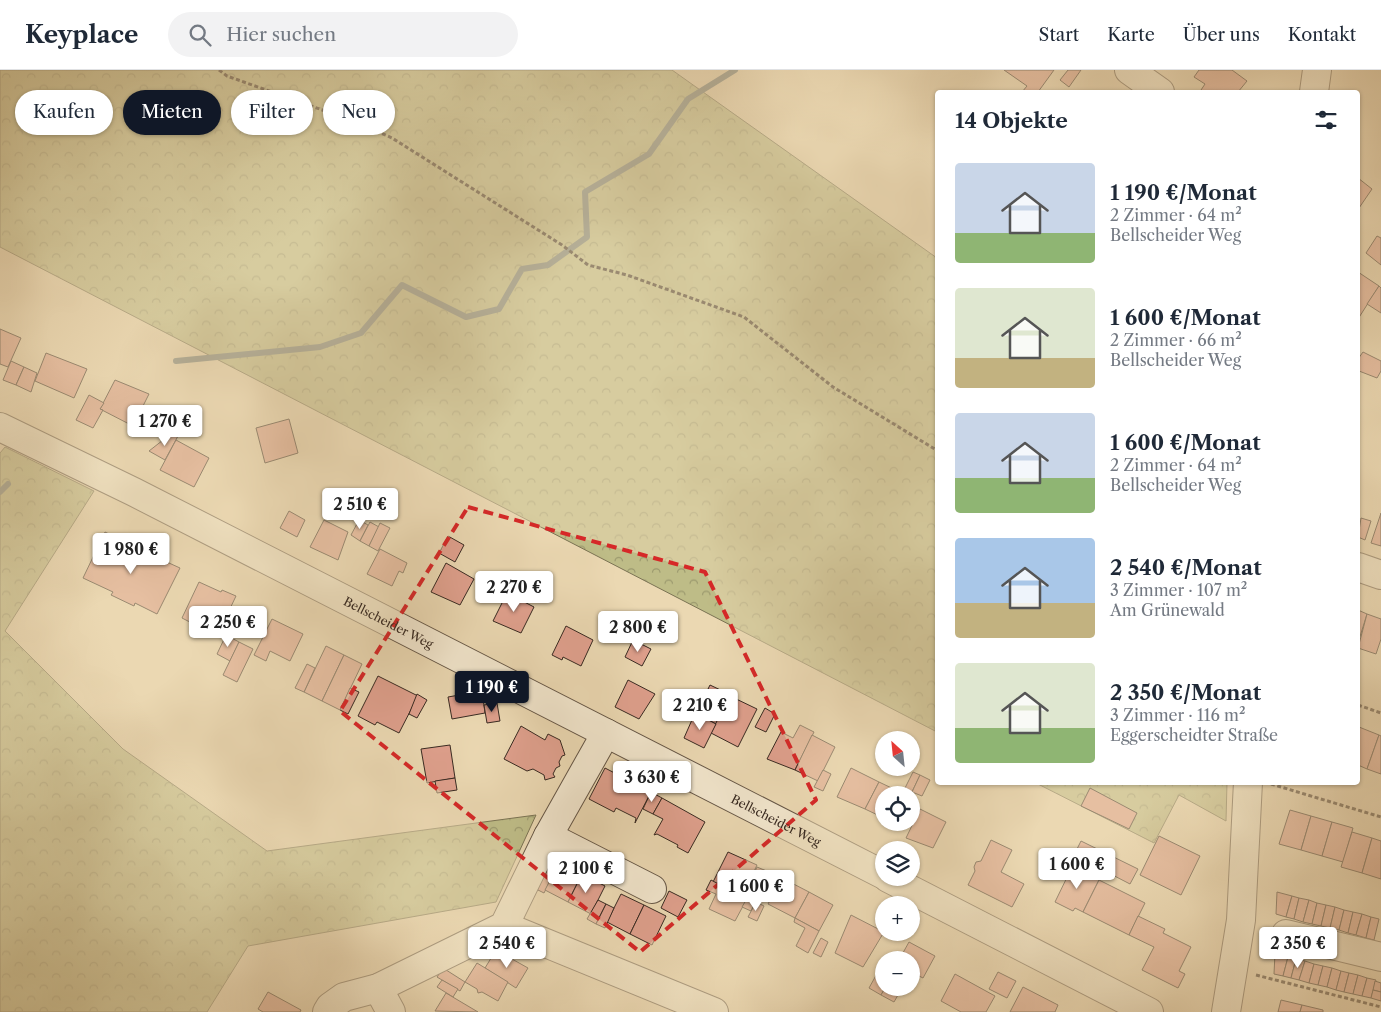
<!DOCTYPE html>
<html lang="de">
<head>
<meta charset="utf-8">
<style>
  :root { --surface:#fff; --page:#f2f2f3; --text:#1f2937; --muted:#747a83; --line:#e0e1e3; --accent:#111827 }
  body { margin:0; font-family:"Libre Caslon Text",serif; background:var(--page); color:var(--text); height:100vh; display:flex; flex-direction:column; font-size:19px; white-space:nowrap }
  * { box-sizing:border-box; margin:0 }
  p { font-size:16px; color:var(--muted) }
  .icon { flex:none; width:28px; height:28px; fill:none; stroke:currentColor; stroke-width:2; stroke-linecap:round; stroke-linejoin:round }
  .map { position:relative; flex:1; overflow:hidden }
  .panel { position:absolute; left:935px; top:20px; width:425px; height:695px; display:flex; flex-direction:column; background:var(--surface); border-radius:5px; box-shadow:0 1px 4px #0004 }
  .panel>* { flex:none }
  .guide { position:absolute; left:15px; top:20px; width:475px; height:45px; display:flex; gap:10px }
  .needle { width:32px; rotate:333deg }
  .controls { position:absolute; left:875px; top:661px; display:grid; gap:10px }
  .controls a { display:grid; place-items:center; width:45px; height:45px; border-radius:50%; background:var(--surface); box-shadow:0 1px 4px #0004; font-size:25px }
  .price { position:absolute; translate:-50% -42px; padding:0 11px; border-radius:5px; background:#fff; color:#222; font-size:16px; line-height:32px; filter:drop-shadow(0 1px 2px #0008) }
  .price::after { content:''; position:absolute; left:50%; top:30px; width:15px; height:11px; margin-left:-8px; background:inherit; clip-path:polygon(0 0,100% 0,50% 100%) }
  .price.current { background:var(--accent); color:#fff }
  ul { padding:0; list-style:none }
  li { display:flex; align-items:center; gap:15px; height:125px; padding:0 20px }
  li span { display:grid; place-items:center; flex:none; width:140px; height:100px; border-radius:5px; color:#555 }
  li>.icon { margin-inline-start:auto }
  span .icon { width:60px; height:60px; fill:#fffc; stroke-width:1 }
  li b { font-size:21px }
  h2 { display:flex; justify-content:space-between; align-items:center; height:60px; padding:0 20px; font-size:21px }
  .tag { padding:0 18px; border-radius:22px; background:var(--surface); box-shadow:0 1px 4px #0004; font-size:18px; line-height:45px }
  .tag.current { background:var(--accent); color:#fff }
  header { display:flex; align-items:center; gap:30px; box-sizing:border-box; height:70px; padding:0 25px; background:var(--surface); border-bottom:1px solid var(--line) }
  header strong { font-size:24px }
  nav { display:flex; gap:28px; margin-inline-start:auto; font-size:18px }
  .search { width:350px; height:45px; background:var(--page); display:flex; align-items:center; gap:12px; box-sizing:border-box; padding:0 18px; border-radius:28px; color:var(--muted); font-size:19px }
  .map>svg:first-child { display:block }
  .forest { fill:url(#forest-crowns); stroke:#7b7354 }
  .lines { fill:none; stroke-linecap:round; stroke-linejoin:round }
  .stream { stroke:#757f7b; stroke-width:6 }
  .building { fill:#dfa08d; stroke:#382a22 }
  .minor-casing { stroke:#655646; stroke-width:30 }
  .path { stroke:#382a22; stroke-width:3; stroke-dasharray:4 2.5; stroke-linecap:butt }
  .minor { stroke:#f2e6cd; stroke-width:28 }
  .marked { fill:none; stroke:#d62828; stroke-width:4; stroke-dasharray:10 6; stroke-linejoin:round }
  .labels { text-anchor:middle; dominant-baseline:central; stroke-width:4; stroke-linejoin:round; paint-order:stroke }
  .street-label { font-size:12px; fill:#382a22; stroke:#f2e6cd }
</style>
</head>
<body>
<header>
<strong>Keyplace</strong>
<div class="search"><svg class="icon" aria-label="search" viewBox="0 0 24 24"><circle cx="10" cy="10" r="6"/><path d="M15 15l6 6"/></svg>Hier suchen</div>
<nav><a>Start</a><a>Karte</a><a>Über uns</a><a>Kontakt</a></nav>
</header>
<div class="map">
<svg width="1381" height="942" viewBox="0 0 1381 942">
  <defs>
    <pattern id="forest-crowns" width="20" height="18" patternUnits="userSpaceOnUse" patternTransform="scale(1.25)"><rect width="20" height="18" fill="#bebc87"/><path d="M2 6a3 3 0 1 1 6 0M12 15a3 3 0 1 1 6 0" fill="none" stroke="#9b996e"/></pattern>
  </defs>
  <rect width="100%" height="100%" fill="#ebd8b2"/>
  <filter id="stains"><feTurbulence type="fractalNoise" baseFrequency=".004" numOctaves="4"/><feColorMatrix values="0 0 0 0 .2 0 0 0 0 .09 0 0 0 0 .02 0 0 0 .5 -.17"/></filter>
  <radialGradient id="worn" r=".72"><stop offset=".6" stop-color="#630" stop-opacity="0"/><stop offset="1" stop-color="#630" stop-opacity=".3"/></radialGradient>
  <g class="forest">
    <path d="M0 0H672L937 188V662L0 177Z"/>
    <path d="M5 377 94 421 5 561 123 679 267 781 536 745 496 832 248 876 207 942H0V383Z"/>
    <path d="M1036 713H1227L1226 751 1179 725 1154 773Z"/>
  </g>
  <g class="lines">
    <g class="stream">
      <path d="M176 291 320 277 361 263 402 215 466 247 499 239 522 199 548 195 587 167 585 122 649 84 688 29 735 0"/>
      <path d="M0 422 8 414"/>
    </g>
  </g>
  <g class="building">
    <path d="M1004 0H1054L1038 22H1022L1027 16Z"/>
    <path d="M1068 0H1081L1069 17 1060 10Z"/>
    <path d="M1199 0H1232L1247 11 1238 22H1204L1201 20 1205 14 1194 7Z"/>
    <path d="M1358 108 1372 119 1359 138 1358 136Z"/>
    <path d="M1377 166 1381 168V195L1366 183Z"/>
    <path d="M1358 202 1379 216 1358 249Z"/>
    <path d="M1379 216 1381 218V243L1367 234Z"/>
    <path d="M0 259 21 268 8 297 0 294Z"/>
    <path d="M1363 282 1381 291V301L1377 308 1359 301 1358 304V289Z"/>
    <path d="M46 283 87 299 74 328 35 311Z"/>
    <path d="M11 291 24 297 16 315 3 310Z"/>
    <path d="M24 297 37 303 31 322 16 315Z"/>
    <path d="M115 310 149 324 133 356 100 339Z"/>
    <path d="M89 325 104 333 100 339 103 340 93 358 76 350Z"/>
    <path d="M289 349 298 383 265 393 256 358Z"/>
    <path d="M172 363 178 366 165 390 149 381Z"/>
    <path d="M176 370 209 388 194 417 160 400Z"/>
    <path d="M289 441 305 450 297 467 280 458Z"/>
    <path d="M1381 443V476L1371 473Z"/>
    <path d="M1361 448 1371 451 1365 470 1358 467Z"/>
    <path d="M324 450 348 462 338 490 310 477Z"/>
    <path d="M359 450 368 455 360 471 351 465Z"/>
    <path d="M370 452 379 457 369 476 360 471Z"/>
    <path d="M380 453 390 458 378 481 369 476Z"/>
    <path d="M105 462 125 472 122 477 134 483 133 486 145 492 147 489 155 493 158 488 180 498 157 544 135 533 134 536 111 525 113 522 83 508Z"/>
    <path d="M448 466 464 475 455 492 439 483Z"/>
    <path d="M380 479 407 493 403 503 399 501 392 516 367 504Z"/>
    <path d="M446 493 474 509 460 535 431 522Z"/>
    <path d="M199 512 221 522 222 520 236 526 217 566 182 548Z"/>
    <path d="M507 523 534 537 521 563 493 551Z"/>
    <path d="M1358 540 1367 544 1358 573Z"/>
    <path d="M1367 544 1381 549V569L1376 584 1358 578Z"/>
    <path d="M272 549 303 564 290 591 270 581 266 591 254 585Z"/>
    <path d="M566 556 593 570 581 596 563 587 562 590 552 585Z"/>
    <path d="M226 565 239 572 230 591 217 584Z"/>
    <path d="M633 570 651 579 642 596 625 587Z"/>
    <path d="M239 572 253 579 237 612 223 605Z"/>
    <path d="M326 576 344 585 322 631 304 622Z"/>
    <path d="M344 585 362 594 340 640 322 631Z"/>
    <path d="M307 594 315 598 304 622 295 618Z"/>
    <path d="M378 606 418 626 399 663 377 652 375 655 358 646Z"/>
    <path d="M628 610 655 624 639 649 615 637Z"/>
    <path d="M710 615 733 626 730 630 708 619Z"/>
    <path d="M350 618 359 622 348 644 340 640Z"/>
    <path d="M708 619 728 629 716 654 695 643Z"/>
    <path d="M482 621 485 643 452 649 448 627Z"/>
    <path d="M417 624 427 630 417 648 409 644Z"/>
    <path d="M732 627 757 639 738 677 711 663 728 629 730 630Z"/>
    <path d="M497 633 500 651 487 653 484 635Z"/>
    <path d="M765 638 775 644 766 662 755 657Z"/>
    <path d="M695 643 716 654 704 678 684 668Z"/>
    <path d="M800 655 814 662 795 700 767 689 781 662 793 668Z"/>
    <path d="M521 656 545 670 548 664 560 670 565 685 562 686 559 692 560 696 556 698 553 704 555 707 545 710 544 705 533 699 527 701 504 689Z"/>
    <path d="M1359 657 1379 665 1367 699 1358 695Z"/>
    <path d="M812 665 835 677 818 711 795 700Z"/>
    <path d="M1379 665 1381 666V704L1367 699Z"/>
    <path d="M450 675 455 708 427 713 421 679Z"/>
    <path d="M605 698 651 722 635 753 636 748 616 738 614 742 589 729Z"/>
    <path d="M851 698 879 712 865 739 837 727Z"/>
    <path d="M823 700 831 704 823 721 814 717Z"/>
    <path d="M913 702 920 705 912 722 905 718Z"/>
    <path d="M920 705 930 710 922 726 912 722Z"/>
    <path d="M455 708 457 720 437 723 435 711Z"/>
    <path d="M879 712 902 723 884 725V748L865 739Z"/>
    <path d="M1090 718 1137 743 1129 759 1081 736Z"/>
    <path d="M651 722 662 728 653 744 643 739Z"/>
    <path d="M662 728 705 752 688 783 677 777 678 775 657 764 654 765 663 749 653 744Z"/>
    <path d="M920 739 946 752 933 778 906 768Z"/>
    <path d="M1290 740 1311 746 1301 780 1279 774Z"/>
    <path d="M1311 746 1332 752 1322 786 1301 780Z"/>
    <path d="M1332 752 1353 758 1343 792 1322 786Z"/>
    <path d="M1352 762 1372 768 1362 803 1341 797Z"/>
    <path d="M1159 766 1200 786 1181 825 1140 805Z"/>
    <path d="M1372 768 1381 771V809L1362 803Z"/>
    <path d="M991 770 1012 780 1001 802 1024 814 1012 837 968 815 975 801 974 797 976 792 981 791Z"/>
    <path d="M1081 771 1138 799 1130 814 1074 785Z"/>
    <path d="M728 782 757 795 744 823 729 816 728 819 713 812Z"/>
    <path d="M549 791 558 795 544 823 536 819Z"/>
    <path d="M559 793 582 804 568 832 545 820Z"/>
    <path d="M757 797 769 802 761 820 749 814Z"/>
    <path d="M1072 797 1099 810 1083 842 1075 838 1073 841 1055 832Z"/>
    <path d="M582 804 605 816 591 844 568 832Z"/>
    <path d="M782 808 809 822 795 848 768 834Z"/>
    <path d="M711 810 728 819 729 816 749 825 735 851 709 839 716 824 706 820Z"/>
    <path d="M1099 810 1145 833 1129 865 1083 842Z"/>
    <path d="M749 814 761 820 751 841 742 837 749 825 744 823Z"/>
    <path d="M669 821 687 830 678 847 661 838Z"/>
    <path d="M809 822 833 835 819 861 795 848Z"/>
    <path d="M1277 822 1292 826 1286 847 1276 844Z"/>
    <path d="M621 824 644 835 630 864 607 852Z"/>
    <path d="M1292 826 1299 828 1294 849 1286 847Z"/>
    <path d="M1299 828 1309 830 1303 852 1294 849Z"/>
    <path d="M598 830 606 834 596 854 587 849Z"/>
    <path d="M1309 830 1317 833 1312 854 1303 852Z"/>
    <path d="M756 832 764 836 757 851 748 847Z"/>
    <path d="M1317 833 1326 835 1321 856 1312 854Z"/>
    <path d="M606 834 614 838 605 858 596 854Z"/>
    <path d="M644 835 666 846 652 875 630 864Z"/>
    <path d="M1326 835 1335 837 1330 858 1321 856Z"/>
    <path d="M1335 837 1344 840 1339 860 1330 858Z"/>
    <path d="M1344 840 1353 842 1348 863 1339 860Z"/>
    <path d="M1353 842 1362 844 1356 865 1348 863Z"/>
    <path d="M1362 844 1371 847 1366 868 1356 865Z"/>
    <path d="M851 845 884 862 863 897 835 883Z"/>
    <path d="M1138 846 1165 859 1163 863 1191 877 1179 901 1185 904 1178 918 1142 900 1154 877 1129 865Z"/>
    <path d="M1371 847 1379 849 1374 870 1366 868Z"/>
    <path d="M795 848 819 861 808 883 796 876 805 858 794 852Z"/>
    <path d="M821 868 828 872 821 887 813 883Z"/>
    <path d="M909 872 935 886 923 908 911 902V890H899Z"/>
    <path d="M496 880 528 898 516 918 485 898Z"/>
    <path d="M1275 883 1288 887 1283 906 1274 904Z"/>
    <path d="M1288 887 1296 889 1291 908 1283 906Z"/>
    <path d="M1296 889 1305 891 1299 910 1291 908Z"/>
    <path d="M1305 891 1314 894 1309 913 1299 910Z"/>
    <path d="M477 893 508 912 498 931 482 922 478 923 477 919 465 912Z"/>
    <path d="M1314 894 1323 896 1318 915 1309 913Z"/>
    <path d="M1323 896 1332 898 1327 917 1318 915Z"/>
    <path d="M443 898 465 912 460 921 437 907Z"/>
    <path d="M1332 898 1341 901 1336 920 1327 917Z"/>
    <path d="M879 900 884 903 885 918 881 925 869 918Z"/>
    <path d="M1341 901 1349 903 1344 922 1336 920Z"/>
    <path d="M998 902 1016 911 1007 928 989 919Z"/>
    <path d="M1349 903 1358 905 1353 924 1344 922Z"/>
    <path d="M955 904 995 926 986 942H961L941 931Z"/>
    <path d="M1358 905 1367 908 1362 926 1353 924Z"/>
    <path d="M1367 908 1376 910 1371 928 1362 926Z"/>
    <path d="M442 910 458 919 453 927 437 917Z"/>
    <path d="M1375 911 1381 913V922L1373 920Z"/>
    <path d="M1023 917 1058 935 1055 942H1010Z"/>
    <path d="M885 918H902L894 932 881 925Z"/>
    <path d="M1373 920 1381 922V931L1371 928Z"/>
    <path d="M268 922 301 940 300 942H263L258 939Z"/>
    <path d="M446 923 478 942 435 941Z"/>
    <path d="M1281 930 1302 935 1300 942H1278Z"/>
    <path d="M1302 935 1323 940V942H1300Z"/>
  </g>
  <g class="lines">
    <defs>
      <g id="minor">
        <path d="M1129 0 1160 22"/>
        <path d="M1314 22 1317 0"/>
        <path id="s1" d="M0 357 134 422 884 805"/>
        <path d="M1358 497 1381 505"/>
        <path d="M548 766 652 819"/>
        <path d="M888 808 1149 942"/>
        <path d="M504 856 714 942"/>
        <path d="M1286 864 1381 887"/>
        <path d="M378 918 391 942"/>
        <path d="M327 942 330 937 344 927 378 918 504 856 548 766 606 663"/>
        <path d="M1226 942 1241 850 1248 712"/>
      </g>
    </defs>
    <use href="#minor" class="minor-casing"/>
    <g class="path">
      <path d="M219 0 227 6 356 52 392 68 562 175 588 195 627 205 744 247 833 317 938 381"/>
      <path d="M1358 635 1381 643"/>
      <path d="M1271 714 1381 747"/>
      <path d="M1256 905 1381 937"/>
    </g>
    <use href="#minor" class="minor"/>
  </g>
  <path d="M0 0H1381V942H0ZM468 437 705 502 816 730 640 882 340 641Z" fill="#ebd8b2" fill-opacity=".55" fill-rule="evenodd"/>
  <path class="marked" d="M468 437 705 502 816 730 640 882 340 641Z"/>
  <g class="labels">
    <g class="street-label">
      <text stroke="none"><textPath href="#s1" startOffset="435">Bellscheider Weg</textPath></text>
      <text stroke="none"><textPath href="#s1" startOffset="870">Bellscheider Weg</textPath></text>
    </g>
  </g>
  <rect width="100%" height="100%" filter="url(#stains)"/>
  <rect width="100%" height="100%" fill="url(#worn)"/>
</svg>
<div class="controls">
<a><svg class="needle" viewBox="-14 -14 28 28"><path d="M0-13l5 13h-10z" fill="#e53935"/><path d="M0 13l5-13h-10z" fill="#747a83"/></svg></a>
<a><svg class="icon" aria-label="locate" viewBox="0 0 24 24"><circle cx="12" cy="12" r="6"/><path d="M12 2v4M12 18v4M2 12h4M18 12h4"/></svg></a>
<a><svg class="icon" aria-label="layers" viewBox="0 0 24 24"><path d="M12 4l9 5-9 5-9-5zM3 14l9 5 9-5"/></svg></a>
<a>+</a>
<a>−</a>
</div>
<b class="price" style="left:165px;top:377px">1 270 €</b>
<b class="price" style="left:360px;top:460px">2 510 €</b>
<b class="price" style="left:131px;top:505px">1 980 €</b>
<b class="price" style="left:514px;top:543px">2 270 €</b>
<b class="price" style="left:228px;top:578px">2 250 €</b>
<b class="price" style="left:638px;top:583px">2 800 €</b>
<b class="price current" style="left:492px;top:643px">1 190 €</b>
<b class="price" style="left:700px;top:661px">2 210 €</b>
<b class="price" style="left:652px;top:733px">3 630 €</b>
<b class="price" style="left:1077px;top:820px">1 600 €</b>
<b class="price" style="left:586px;top:824px">2 100 €</b>
<b class="price" style="left:756px;top:842px">1 600 €</b>
<b class="price" style="left:507px;top:899px">2 540 €</b>
<b class="price" style="left:1298px;top:899px">2 350 €</b>
<div class="guide">
<a class="tag">Kaufen</a>
<a class="tag current">Mieten</a>
<a class="tag">Filter</a>
<a class="tag">Neu</a>
</div>
<section class="panel">
<h2>14 Objekte<svg class="icon" aria-label="filters" viewBox="0 0 24 24"><path d="M4 7h16M4 17h16"/><circle cx="9" cy="7" r="2"/><circle cx="15" cy="17" r="2"/></svg></h2>
<ul>
<li><span style="background:linear-gradient(#c9d6e8 70%,#8fb573 0)"><svg class="icon" aria-label="home" viewBox="0 0 24 24"><path d="M3 11l9-7 9 7M6 9v11h12V9"/></svg></span><div><b>1 190 €/Monat</b><p>2 Zimmer · 64 m²</p><p>Bellscheider Weg</p></div></li>
<li><span style="background:linear-gradient(#dfe7d0 70%,#c2b280 0)"><svg class="icon" aria-label="home" viewBox="0 0 24 24"><path d="M3 11l9-7 9 7M6 9v11h12V9"/></svg></span><div><b>1 600 €/Monat</b><p>2 Zimmer · 66 m²</p><p>Bellscheider Weg</p></div></li>
<li><span style="background:linear-gradient(#c9d6e8 65%,#8fb573 0)"><svg class="icon" aria-label="home" viewBox="0 0 24 24"><path d="M3 11l9-7 9 7M6 9v11h12V9"/></svg></span><div><b>1 600 €/Monat</b><p>2 Zimmer · 64 m²</p><p>Bellscheider Weg</p></div></li>
<li><span style="background:linear-gradient(#a9c7e8 65%,#c2b280 0)"><svg class="icon" aria-label="home" viewBox="0 0 24 24"><path d="M3 11l9-7 9 7M6 9v11h12V9"/></svg></span><div><b>2 540 €/Monat</b><p>3 Zimmer · 107 m²</p><p>Am Grünewald</p></div></li>
<li><span style="background:linear-gradient(#dfe7d0 65%,#8fb573 0)"><svg class="icon" aria-label="home" viewBox="0 0 24 24"><path d="M3 11l9-7 9 7M6 9v11h12V9"/></svg></span><div><b>2 350 €/Monat</b><p>3 Zimmer · 116 m²</p><p>Eggerscheidter Straße</p></div></li>
</ul>
</section>
</div>
</body>
</html>
